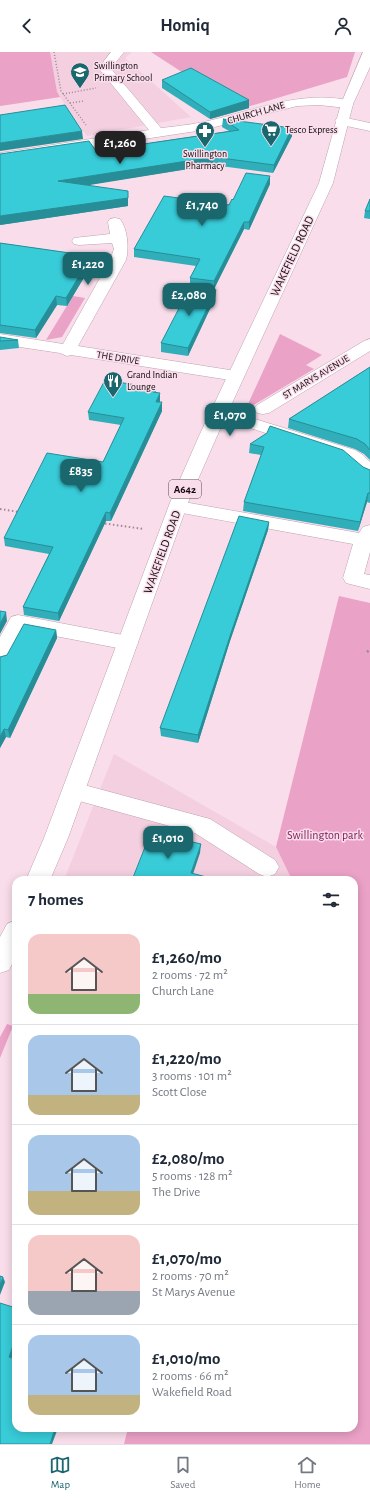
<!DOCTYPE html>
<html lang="en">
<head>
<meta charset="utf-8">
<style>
  :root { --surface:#fff; --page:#f6f6f7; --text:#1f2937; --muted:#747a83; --line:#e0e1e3; --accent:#1a676e }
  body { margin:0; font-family:"Alegreya Sans",sans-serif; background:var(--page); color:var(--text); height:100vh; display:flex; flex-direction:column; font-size:15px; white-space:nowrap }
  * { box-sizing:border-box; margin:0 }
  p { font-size:13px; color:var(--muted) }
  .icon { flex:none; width:22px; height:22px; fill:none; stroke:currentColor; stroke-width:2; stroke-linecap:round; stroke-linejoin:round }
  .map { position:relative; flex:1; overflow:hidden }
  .side { position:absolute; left:12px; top:824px; width:346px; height:556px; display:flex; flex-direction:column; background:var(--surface); border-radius:12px; box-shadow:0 2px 10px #0003 }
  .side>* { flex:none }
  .price { position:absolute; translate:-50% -34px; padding:0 9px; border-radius:8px; background:var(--accent); color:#fff; font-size:13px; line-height:26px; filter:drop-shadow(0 1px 2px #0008) }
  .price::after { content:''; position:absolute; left:50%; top:24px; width:12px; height:9px; margin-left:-6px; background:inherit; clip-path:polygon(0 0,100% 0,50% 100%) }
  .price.on { background:#222; color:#fff }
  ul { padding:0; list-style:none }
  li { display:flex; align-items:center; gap:12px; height:100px; padding:0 16px }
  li+li { border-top:1px solid var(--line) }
  li span { display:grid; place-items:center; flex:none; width:112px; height:80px; border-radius:12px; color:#555 }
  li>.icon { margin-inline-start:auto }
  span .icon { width:48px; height:48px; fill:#fffc; stroke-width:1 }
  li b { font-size:17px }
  h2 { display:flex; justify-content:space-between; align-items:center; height:48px; padding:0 16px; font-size:17px }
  header { display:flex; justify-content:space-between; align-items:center; height:52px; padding:0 16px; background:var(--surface); font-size:18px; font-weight:700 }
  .dock { display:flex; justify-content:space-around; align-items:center; height:56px; border-top:1px solid var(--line); background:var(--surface); font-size:11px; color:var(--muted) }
  .dock a { display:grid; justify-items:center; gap:2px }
  .dock .on { color:var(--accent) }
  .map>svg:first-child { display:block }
  .built { fill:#f3cfe0 }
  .green { fill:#eba2c7 }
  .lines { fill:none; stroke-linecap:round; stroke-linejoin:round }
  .minor-casing { stroke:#bda3af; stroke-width:1 }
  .major-casing { stroke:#bda3af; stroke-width:1 }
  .path-far2 { stroke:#9d8892; stroke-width:1.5; stroke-dasharray:1 2; stroke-linecap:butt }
  .path-far1 { stroke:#9d8892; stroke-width:2; stroke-dasharray:1.5 2.5; stroke-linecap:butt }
  .path { stroke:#9d8892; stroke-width:2.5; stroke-dasharray:2 3; stroke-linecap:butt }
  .minor { fill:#fff; fill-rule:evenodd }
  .major { fill:#fff; fill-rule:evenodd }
  .wall { fill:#30afba }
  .shaded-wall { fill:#278e97 }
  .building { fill:#38cbd8; stroke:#278e97 }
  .labels { text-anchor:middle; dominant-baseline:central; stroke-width:3; stroke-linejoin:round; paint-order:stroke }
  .far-poi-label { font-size:10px; fill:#11080c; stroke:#f9ddea; text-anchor:start }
  .far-street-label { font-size:10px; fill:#11080c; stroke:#f9ddea }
  .shield { fill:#f9ddea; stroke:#57484f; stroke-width:1 }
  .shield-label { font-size:11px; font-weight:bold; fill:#11080c }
  .street-label { font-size:12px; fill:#11080c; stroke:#f9ddea }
  .park-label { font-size:12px; fill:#7e1757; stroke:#f9ddea }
</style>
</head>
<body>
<header><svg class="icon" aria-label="back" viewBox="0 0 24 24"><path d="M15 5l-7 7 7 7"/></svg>Homiq<svg class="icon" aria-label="person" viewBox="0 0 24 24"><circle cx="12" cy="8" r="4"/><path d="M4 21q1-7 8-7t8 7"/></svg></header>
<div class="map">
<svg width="370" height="1392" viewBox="0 0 370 1392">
  <rect width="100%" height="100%" fill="#f9ddea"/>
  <g class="built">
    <path d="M0 0H132L125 6 191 65 87 84 60 45 0 54Z"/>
    <path d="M114 702 276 795 292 828H64Z"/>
  </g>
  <g class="green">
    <path d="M0 0H50L57 40 60 45 0 54Z"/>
    <path d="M151 0H355L347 25 247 55 188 24Z"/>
    <path d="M73 244 85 246 62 285 46 288Z"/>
    <path d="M280 282 322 303 306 313 314 317 252 354 248 352Z"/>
    <path d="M339 544 370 551V1392H124L128 1376H354V828H292L276 795Z"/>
    <path d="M7 972 13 974 0 1006V985Z"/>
  </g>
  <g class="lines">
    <defs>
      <g id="minor">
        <path d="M111 0H124L116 10 112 18 161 76C179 74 198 72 216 67 261 56 304 38 352 49L353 52 352 55 347 56 319 53 297 54 203 78 0 109V101L149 78 100 18 104 9Z"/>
        <path d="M342 65 370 71V79L337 72 335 69 337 66Z"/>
        <path d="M115 166 120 167C128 178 129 196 126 208L78 294 236 319 242 320 244 324 242 328 236 329 71 303 67 304 60 301 0 292V282L63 292 110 208 114 197 112 191 79 193 74 192 72 189 74 186 110 182 108 170 110 167Z"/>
        <path d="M370 287V299L269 361 263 362 257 361 254 357 257 353 364 289Z"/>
        <path d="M242 363 355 398 363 403 370 410V427C359 424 352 412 343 406L241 373 213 378 207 377 204 373 207 369Z"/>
        <path d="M178 449 359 481 363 475 370 473V500L364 522 370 523V537L346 531 343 526 353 492 171 459 169 455 171 451Z"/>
        <path d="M18 563 128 584 135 586 138 591 135 596 128 598 24 578 7 610 0 612V585L11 565Z"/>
        <path d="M73 730 210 767 275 808 279 815 275 822 267 825 259 822 195 781 65 745 62 739 65 733Z"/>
      </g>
      <g id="major">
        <path d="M363 0H370V15L353 52 333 131 217 384 189 448 68 786 50 828H26L44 786 171 448 199 384 319 131 341 52Z"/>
        <path d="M16 868V904L9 918 0 921V885L7 872Z"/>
      </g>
    </defs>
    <use href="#minor" class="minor-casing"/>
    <use href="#major" class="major-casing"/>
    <g class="path-far2">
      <path d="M54 0 61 39 86 73"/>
      <path d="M63 42 96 36"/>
      <path d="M70 51 84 49"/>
    </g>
    <g class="path-far1">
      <path d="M0 457 19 460"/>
      <path d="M101 471 144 477"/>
    </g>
    <path class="path" d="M367 600 370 597"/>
    <use href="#minor" class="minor"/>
    <use href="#major" class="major"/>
  </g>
  <g class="wall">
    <path d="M162 28 249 48V56L210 67 162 36Z"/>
    <path d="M223 67 292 84 273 121 213 113 86 133 128 154 0 173 96 99 229 79 222 75Z"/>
    <path d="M270 132 249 178 244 177 214 237 190 233V226L196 214 134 205V197L229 153 233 148Z"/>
    <path d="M370 147V167L364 166 365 159Z"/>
    <path d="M0 191 91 204 92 212 67 254 57 253 36 286 0 281Z"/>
    <path d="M216 238 215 246 188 304 161 300V291Z"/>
    <path d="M0 285 18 288 19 296 0 298Z"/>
    <path d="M370 315V408L364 402 355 397 288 376 289 367Z"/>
    <path d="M155 336 156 340 160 349V350L162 359 111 469H106L59 569 24 563 23 555 49 502 5 494 4 486 103 410 121 373 89 368 88 360Z"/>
    <path d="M250 392 363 415 370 418V451L367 450 358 479 243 459 244 450 261 403 249 401Z"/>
    <path d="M269 470 268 478 230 589 198 691 161 684 160 676Z"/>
    <path d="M56 578 57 586 10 686 6 685 0 696V605L7 603Z"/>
  </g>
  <g class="shaded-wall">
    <path d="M249 48V56L210 67V60Z"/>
    <path d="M292 76V84L273 121 274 113Z"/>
    <path d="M82 79 83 87 0 99V91Z"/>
    <path d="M213 105V113L59 138 58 129Z"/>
    <path d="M270 124V132L249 178V170Z"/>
    <path d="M128 139V154L0 173V164Z"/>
    <path d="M244 170V177L214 237V229Z"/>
    <path d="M91 204 92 212 67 254 66 246Z"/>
    <path d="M216 238 215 246 188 304V296Z"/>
    <path d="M56 244 57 253 36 286 35 278Z"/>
    <path d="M160 341V349L156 358V350Z"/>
    <path d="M162 350V359L111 469 110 461Z"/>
    <path d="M368 441 367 450 358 479 360 470Z"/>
    <path d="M106 460V469L59 569 58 561Z"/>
    <path d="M269 470 268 478 230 589 198 691V683L231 581Z"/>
    <path d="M6 560 7 569 0 582V572Z"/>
    <path d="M56 578 57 586 10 686 8 678Z"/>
    <path d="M4 677 6 685 0 696V685Z"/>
    <path d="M201 792 200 801 191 828V821Z"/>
    <path d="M3 1225 5 1230 0 1243V1233Z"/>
    <path d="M16 1285V1294L10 1310 9 1305Z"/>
    <path d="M55 1376H58L52 1392H50Z"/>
  </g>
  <g class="building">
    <path d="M191 16 249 48 210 60 162 28Z"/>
    <path d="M65 53 82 79 0 91V63Z"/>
    <path d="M223 67 292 76 274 113 213 105 58 129 128 139V146L0 164V102L89 89 96 99 239 78Z"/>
    <path d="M246 121 270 124 249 170H244L214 229 190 226 200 207 134 197 164 144 229 153 232 147 233 148Z"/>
    <path d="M370 147V159H365Z"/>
    <path d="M0 191 91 204 66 246 56 244 35 278 0 273Z"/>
    <path d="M190 235 216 238 188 296 161 291Z"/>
    <path d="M0 285 18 288 0 289Z"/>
    <path d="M370 315V398L365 392 357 387 289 367Z"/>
    <path d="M105 328 155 336 153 340 160 341 156 350H162L110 461 106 460 58 561 23 555 53 495 4 486 47 401 103 410 124 366 88 360Z"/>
    <path d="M270 374 343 398 363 415 370 418V441H368L360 470 244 450 264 395 250 392 267 381Z"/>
    <path d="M239 464 269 470 231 581 198 683 160 676Z"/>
    <path d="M0 559 6 560 0 572Z"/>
    <path d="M24 572 56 578 8 678 4 677 0 685V605L7 603Z"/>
    <path d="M151 780 201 792 191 821 218 828H132Z"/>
    <path d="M0 1224 3 1225 0 1233Z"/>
    <path d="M0 1251 16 1256V1285L9 1305 16 1308V1376H55L50 1392H0Z"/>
  </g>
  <defs>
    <symbol id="school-pin" viewBox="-11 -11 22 30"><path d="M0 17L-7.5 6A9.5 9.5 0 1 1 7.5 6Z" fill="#1a676e" stroke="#f9ddea"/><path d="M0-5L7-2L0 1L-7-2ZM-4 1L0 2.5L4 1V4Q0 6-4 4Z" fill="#fff"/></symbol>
    <symbol id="supermarket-pin" viewBox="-11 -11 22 30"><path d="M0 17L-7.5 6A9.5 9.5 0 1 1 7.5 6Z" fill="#1a676e" stroke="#f9ddea"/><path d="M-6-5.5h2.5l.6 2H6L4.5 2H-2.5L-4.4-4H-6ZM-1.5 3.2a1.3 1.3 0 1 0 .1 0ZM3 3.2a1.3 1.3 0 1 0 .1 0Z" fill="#fff"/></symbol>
    <symbol id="pharmacy-pin" viewBox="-11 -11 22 30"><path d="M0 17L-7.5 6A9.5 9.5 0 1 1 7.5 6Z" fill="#1a676e" stroke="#f9ddea"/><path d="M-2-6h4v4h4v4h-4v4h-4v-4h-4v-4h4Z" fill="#fff"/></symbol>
    <symbol id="restaurant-pin" viewBox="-11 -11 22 30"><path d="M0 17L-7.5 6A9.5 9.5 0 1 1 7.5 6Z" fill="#1a676e" stroke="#f9ddea"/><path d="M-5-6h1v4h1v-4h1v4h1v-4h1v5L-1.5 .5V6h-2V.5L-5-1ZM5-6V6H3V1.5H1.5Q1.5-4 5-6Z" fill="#fff"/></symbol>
  </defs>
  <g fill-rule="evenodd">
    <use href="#school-pin" x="69" y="9" width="22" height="30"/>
    <use href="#supermarket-pin" x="260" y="67" width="22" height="30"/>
    <use href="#pharmacy-pin" x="194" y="68" width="22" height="30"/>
    <use href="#restaurant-pin" x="102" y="318" width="22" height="30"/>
  </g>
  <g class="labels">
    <g class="far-poi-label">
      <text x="94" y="14">Swillington<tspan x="94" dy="12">Primary School</tspan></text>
      <text x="285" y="78">Tesco Express</text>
      <text x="205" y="102" text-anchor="middle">Swillington<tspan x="205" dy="12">Pharmacy</tspan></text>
      <text x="127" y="323">Grand Indian<tspan x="127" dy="12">Lounge</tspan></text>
    </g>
    <g class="far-street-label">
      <text transform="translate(256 61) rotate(-16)">CHURCH LANE</text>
      <text transform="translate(118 306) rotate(9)">THE DRIVE</text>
      <text transform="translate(316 325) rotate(-31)">ST MARYS AVENUE</text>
    </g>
    <rect class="shield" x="169" y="428" width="32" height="18" rx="3"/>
    <g class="shield-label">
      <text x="185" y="437">A642</text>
    </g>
    <g class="street-label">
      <text transform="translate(292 204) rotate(-65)">WAKEFIELD ROAD</text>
      <text transform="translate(162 500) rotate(-70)">WAKEFIELD ROAD</text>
    </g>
    <g class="park-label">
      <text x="325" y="783">Swillington park</text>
    </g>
  </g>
</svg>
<b class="price on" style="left:120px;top:113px">£1,260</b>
<b class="price" style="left:202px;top:175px">£1,740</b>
<b class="price" style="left:88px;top:234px">£1,220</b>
<b class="price" style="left:189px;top:265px">£2,080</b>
<b class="price" style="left:230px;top:385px">£1,070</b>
<b class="price" style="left:81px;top:441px">£835</b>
<b class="price" style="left:168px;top:808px">£1,010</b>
<section class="side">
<h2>7 homes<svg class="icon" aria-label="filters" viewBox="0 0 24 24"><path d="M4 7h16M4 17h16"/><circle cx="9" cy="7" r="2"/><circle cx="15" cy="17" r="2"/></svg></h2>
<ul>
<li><span style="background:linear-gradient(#f6c9c9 75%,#8fb573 0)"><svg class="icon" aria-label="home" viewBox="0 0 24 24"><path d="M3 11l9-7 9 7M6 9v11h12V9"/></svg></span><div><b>£1,260/mo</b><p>2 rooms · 72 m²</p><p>Church Lane</p></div></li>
<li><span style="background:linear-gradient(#a9c7e8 75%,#c2b280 0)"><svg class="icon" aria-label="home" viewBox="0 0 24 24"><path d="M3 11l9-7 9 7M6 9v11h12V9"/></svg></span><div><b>£1,220/mo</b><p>3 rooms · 101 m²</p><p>Scott Close</p></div></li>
<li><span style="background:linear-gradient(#a9c7e8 70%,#c2b280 0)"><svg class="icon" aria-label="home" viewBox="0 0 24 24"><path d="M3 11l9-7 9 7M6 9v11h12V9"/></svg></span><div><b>£2,080/mo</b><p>5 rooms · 128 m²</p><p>The Drive</p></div></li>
<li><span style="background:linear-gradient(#f6c9c9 70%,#9aa5b1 0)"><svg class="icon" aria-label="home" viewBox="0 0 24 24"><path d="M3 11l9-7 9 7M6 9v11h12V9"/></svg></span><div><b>£1,070/mo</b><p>2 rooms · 70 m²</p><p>St Marys Avenue</p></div></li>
<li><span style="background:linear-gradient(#a9c7e8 75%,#c2b280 0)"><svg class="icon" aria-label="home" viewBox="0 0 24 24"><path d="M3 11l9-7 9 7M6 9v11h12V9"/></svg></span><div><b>£1,010/mo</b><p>2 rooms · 66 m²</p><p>Wakefield Road</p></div></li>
</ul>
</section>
</div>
<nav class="dock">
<a class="on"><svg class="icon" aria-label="map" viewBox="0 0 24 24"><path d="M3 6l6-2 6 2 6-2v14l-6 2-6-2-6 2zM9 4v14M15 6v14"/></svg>Map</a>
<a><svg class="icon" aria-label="saved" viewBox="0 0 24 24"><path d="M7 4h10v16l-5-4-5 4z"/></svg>Saved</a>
<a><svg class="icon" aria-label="home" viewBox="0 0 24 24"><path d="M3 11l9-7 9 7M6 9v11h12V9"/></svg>Home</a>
</nav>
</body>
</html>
